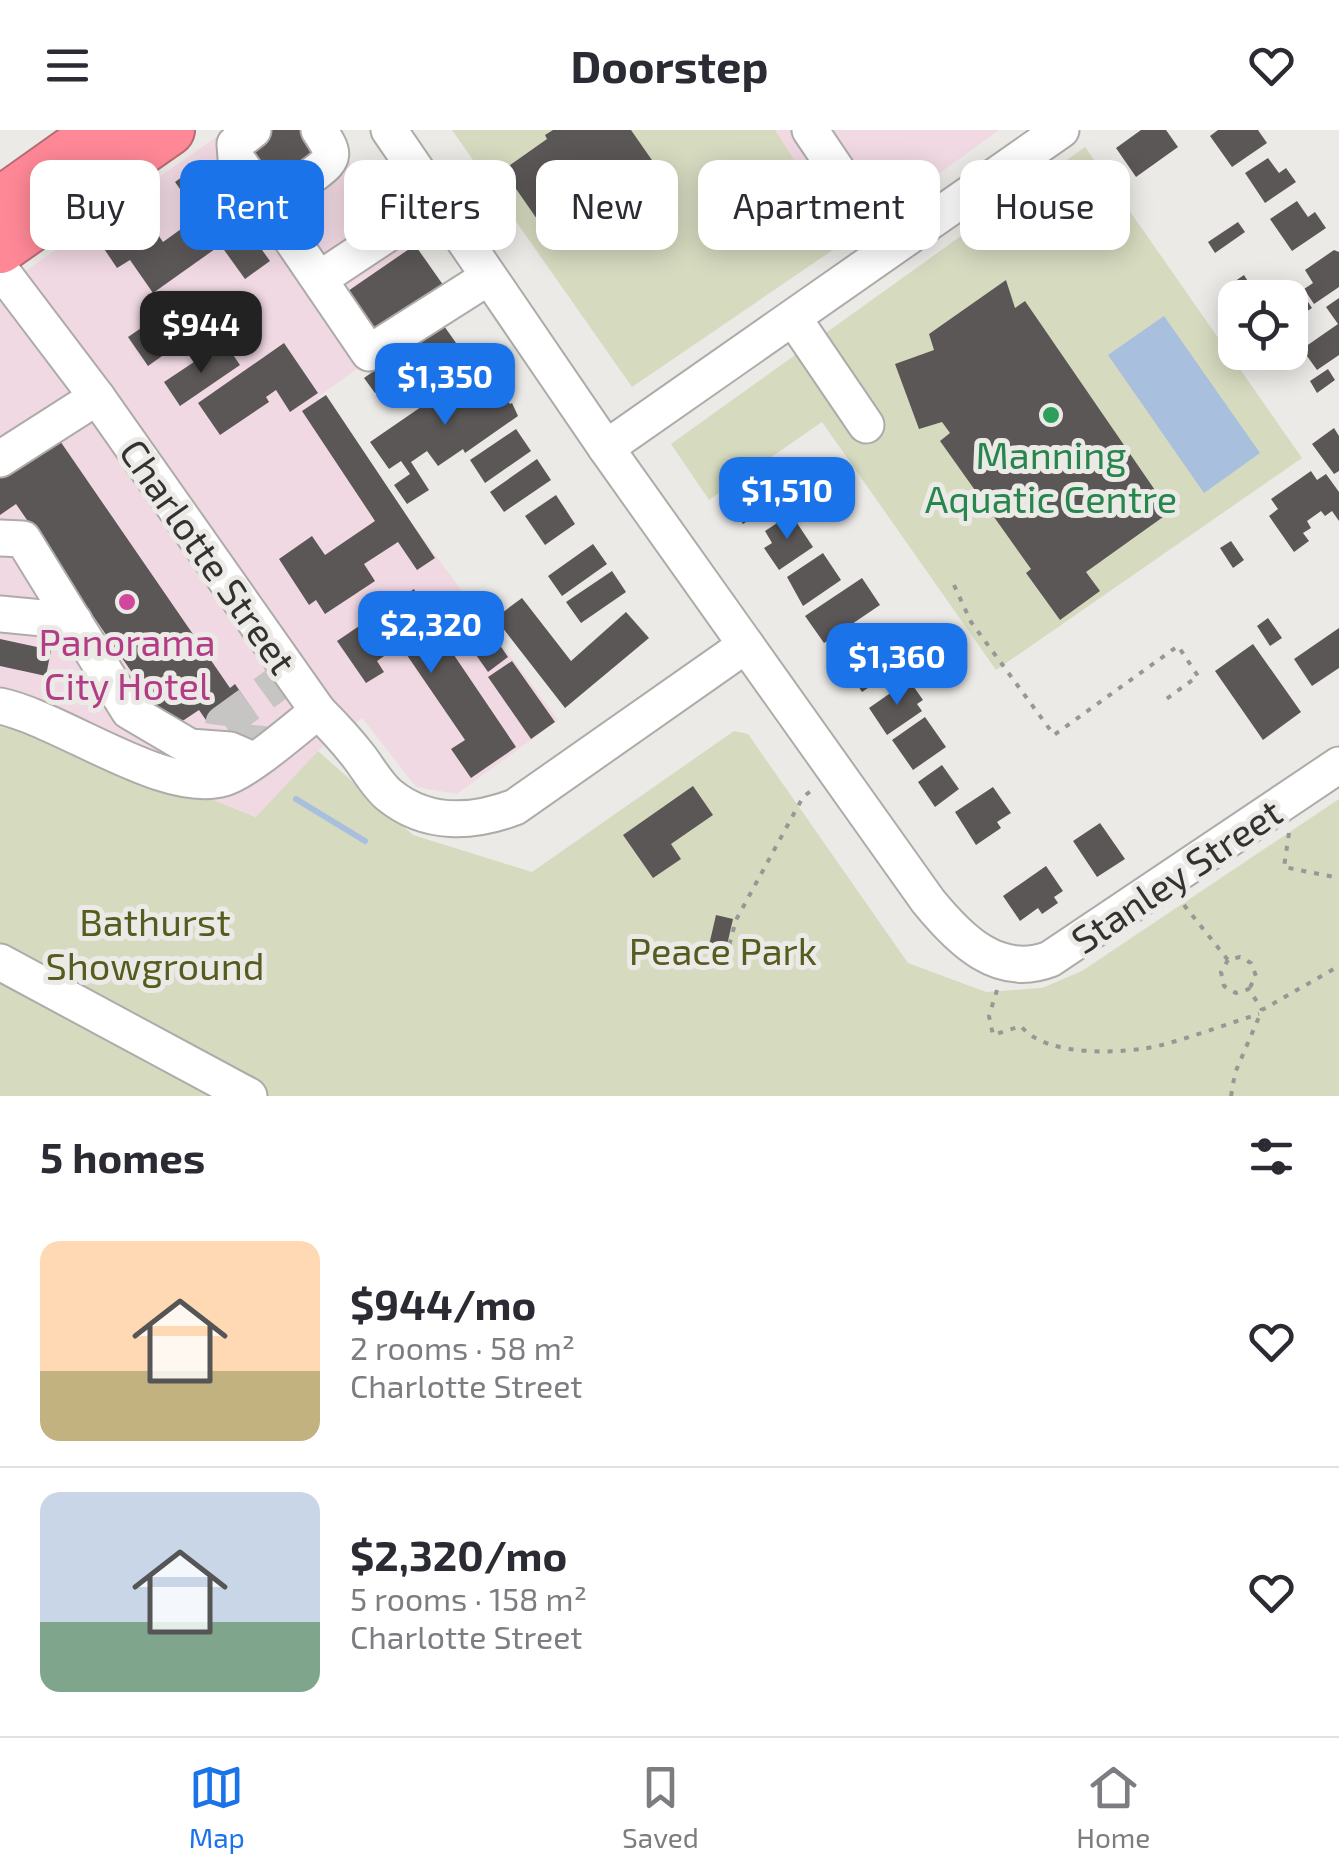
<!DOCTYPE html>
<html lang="en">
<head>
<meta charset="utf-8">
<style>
  :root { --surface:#fff; --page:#f7f7f7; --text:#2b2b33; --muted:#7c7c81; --line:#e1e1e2; --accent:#1a73e8 }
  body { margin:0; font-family:"Exo 2",sans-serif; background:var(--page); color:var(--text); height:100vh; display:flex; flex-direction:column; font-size:38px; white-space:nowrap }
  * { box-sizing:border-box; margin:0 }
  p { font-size:32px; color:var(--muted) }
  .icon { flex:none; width:55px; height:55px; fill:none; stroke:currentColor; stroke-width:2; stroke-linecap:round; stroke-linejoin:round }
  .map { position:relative; height:966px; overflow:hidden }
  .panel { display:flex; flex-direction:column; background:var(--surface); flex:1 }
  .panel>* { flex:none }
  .banner { position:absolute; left:30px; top:30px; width:1280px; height:90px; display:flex; gap:20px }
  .fabs { position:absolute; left:1218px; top:150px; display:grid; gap:20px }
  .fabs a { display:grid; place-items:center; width:90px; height:90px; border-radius:20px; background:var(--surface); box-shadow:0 5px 25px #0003; font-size:50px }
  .price { position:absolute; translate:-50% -85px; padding:0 22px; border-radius:20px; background:var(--accent); color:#fff; font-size:32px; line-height:65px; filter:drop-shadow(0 2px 5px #0008) }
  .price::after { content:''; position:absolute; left:50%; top:60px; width:30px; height:22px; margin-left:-15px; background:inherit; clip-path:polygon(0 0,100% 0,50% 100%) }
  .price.active { background:#222; color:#fff }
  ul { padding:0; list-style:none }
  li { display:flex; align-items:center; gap:30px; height:250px; padding:0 40px }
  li+li { border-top:2px solid var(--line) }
  li span { display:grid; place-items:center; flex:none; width:280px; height:200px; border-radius:20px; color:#555 }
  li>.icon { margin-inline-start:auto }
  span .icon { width:120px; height:120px; fill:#fffc; stroke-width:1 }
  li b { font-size:42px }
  h2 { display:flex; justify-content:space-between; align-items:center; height:120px; padding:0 40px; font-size:42px }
  .chip { padding:0 35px; border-radius:20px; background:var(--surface); box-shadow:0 5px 25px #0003; font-size:35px; line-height:90px }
  .chip.active { background:var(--accent); color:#fff }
  header { display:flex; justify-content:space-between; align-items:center; height:130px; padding:0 40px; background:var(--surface); font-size:45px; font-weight:700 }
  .menu { display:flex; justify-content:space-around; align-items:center; height:140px; border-top:2px solid var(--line); background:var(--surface); font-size:28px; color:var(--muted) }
  .menu a { display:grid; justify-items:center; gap:5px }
  .menu .active { color:var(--accent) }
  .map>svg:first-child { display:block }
  .commercial { fill:#f1d9e3 }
  .green { fill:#d6dabf }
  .water { fill:#a8bfde }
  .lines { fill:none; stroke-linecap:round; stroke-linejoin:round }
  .stream { stroke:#a8bfde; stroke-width:6 }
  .building { fill:#5b5757 }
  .minor-tunnel { stroke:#c7c5c3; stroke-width:35; stroke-dasharray:35 18; stroke-linecap:butt }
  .minor-casing { stroke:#aeaca9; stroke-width:39 }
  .highway-casing { stroke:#b86a73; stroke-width:54 }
  .path { stroke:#999795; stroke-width:4; stroke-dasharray:5 8; stroke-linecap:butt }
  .minor { stroke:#fff; stroke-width:35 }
  .highway { stroke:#ff8897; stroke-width:50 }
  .leisure-dot { fill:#2e9e5b; stroke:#eceae7; stroke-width:4 }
  .hotel-dot { fill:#d1479c; stroke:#eceae7; stroke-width:4 }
  .labels { text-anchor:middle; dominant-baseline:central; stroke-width:10; stroke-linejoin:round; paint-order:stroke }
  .leisure-label { font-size:38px; fill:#27864d; stroke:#eceae7 }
  .street-label { font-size:38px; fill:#333231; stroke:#eceae7 }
  .hotel-label { font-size:38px; fill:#b23c85; stroke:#eceae7 }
  .park-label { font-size:38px; fill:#565b1f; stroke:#eceae7 }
</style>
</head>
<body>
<header><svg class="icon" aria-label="menu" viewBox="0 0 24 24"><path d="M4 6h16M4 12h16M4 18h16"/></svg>Doorstep<svg class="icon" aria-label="heart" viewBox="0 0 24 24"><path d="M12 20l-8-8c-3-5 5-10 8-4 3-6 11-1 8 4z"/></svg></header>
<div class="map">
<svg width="1339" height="966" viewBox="0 0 1339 966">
  <rect width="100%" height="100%" fill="#eceae7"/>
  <g class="commercial">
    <path d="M226 0H327L448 173 318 267 558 590 457 664 416 657 362 588 318 621 257 687 57 607 0 596V159Z"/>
    <path d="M775 0H999L846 111Z"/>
  </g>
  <g class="green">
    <path d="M452 0H775L846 111 632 257Z"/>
    <path d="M1085 17 1302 328 996 540 822 292 709 370 671 314Z"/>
    <path d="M0 597 56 607 256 687 318 621 413 705 532 742 734 601 748 604 908 833 986 862 1042 858 1082 841 1339 669V966H0Z"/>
  </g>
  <path class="water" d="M1164 186 1260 323 1204 363 1108 225Z"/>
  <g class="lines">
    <path class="stream" d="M296 669 365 711"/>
  </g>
  <g class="building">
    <path d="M263 0H303L321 27 273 61 241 15Z"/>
    <path d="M553 0H631L663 46 570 111 559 95 546 102 503 40 547 9 545 5Z"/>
    <path d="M1141 0H1166L1178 17 1136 47 1116 18Z"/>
    <path d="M1218 0H1258L1267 13 1232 37 1210 6Z"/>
    <path d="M1268 28 1279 43 1286 38 1296 52 1265 73 1245 43Z"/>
    <path d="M200 34 270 131 245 149 175 52Z"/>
    <path d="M131 65 163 112 195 89 215 119 153 163 130 130 117 138 88 95Z"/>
    <path d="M1297 71 1308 87 1315 82 1326 98 1292 121 1270 89Z"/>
    <path d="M1238 92 1245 102 1215 123 1208 112Z"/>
    <path d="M415 115 446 159 379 206 348 161Z"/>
    <path d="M1334 120 1339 122V157L1314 174 1304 159 1313 153 1305 140Z"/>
    <path d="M1244 145 1254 161 1244 168H1235L1228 156Z"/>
    <path d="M1006 150 1015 178 1025 171 1170 382 1086 442 1100 461 1060 490 1026 443 1031 439 940 311 950 303 942 292 919 299 895 234 934 220 929 204Z"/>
    <path d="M1304 166 1312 178 1293 190 1290 176Z"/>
    <path d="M1339 168V225L1317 240 1302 219 1338 194 1326 177Z"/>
    <path d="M159 186 179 214 148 236 128 207Z"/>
    <path d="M442 193 468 230 404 275 389 254 375 263 364 248Z"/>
    <path d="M284 213 318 263 290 282 276 260 266 267 269 272 220 305 198 273Z"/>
    <path d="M227 216 240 235 180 276 164 252 200 228 203 233Z"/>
    <path d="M482 235 484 239 488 237 490 247 510 274 512 273 518 286 465 323 463 319 438 336 427 321 411 332 429 360 407 374 394 355 410 344 401 331 389 339 370 312Z"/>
    <path d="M1328 239 1335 250 1317 263 1310 251Z"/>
    <path d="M326 265 435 428 417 440 398 412 364 434 375 451 325 484 316 470 309 475 279 429 312 406 325 425 375 391 302 281Z"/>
    <path d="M1334 298 1339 306V341L1334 344 1312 314Z"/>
    <path d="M516 299 531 321 485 353 470 330Z"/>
    <path d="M58 308 230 558 235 554 255 583 231 600 221 585 208 593 199 580 175 596 162 586 16 374 0 385V347Z"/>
    <path d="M537 329 551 350 504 382 490 362Z"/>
    <path d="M771 332 790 362 743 394 721 360 751 340 753 344Z"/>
    <path d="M1311 341 1317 350 1326 344 1339 362V391L1332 381 1325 386 1321 381 1307 391 1311 398 1303 403 1309 411 1294 422 1269 386 1278 379 1271 369Z"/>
    <path d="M556 365 575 394 545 415 525 386Z"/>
    <path d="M791 384 813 417 779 440 764 418 772 413 765 401Z"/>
    <path d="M1231 411 1244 430 1233 438 1220 418Z"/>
    <path d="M593 414 607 434 562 466 548 446Z"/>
    <path d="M823 423 841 450 803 476 787 447Z"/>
    <path d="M612 441 626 462 581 493 566 472Z"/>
    <path d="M862 448 880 475 824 513 805 486Z"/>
    <path d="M414 459 433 494 516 617 471 648 451 619 465 610 400 515 377 531 384 542 366 553 337 511Z"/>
    <path d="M522 468 571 531 626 482 649 508 565 578 495 488Z"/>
    <path d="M1268 488 1282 508 1270 516 1257 496Z"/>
    <path d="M1339 498V538L1312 556 1294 529Z"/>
    <path d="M885 503 905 533 862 562 844 534Z"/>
    <path d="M495 508 508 527 488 542 474 522Z"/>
    <path d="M0 509 51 520 46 546 0 536Z"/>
    <path d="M1253 514 1301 582 1263 610 1215 541Z"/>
    <path d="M512 531 555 592 531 609 488 547Z"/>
    <path d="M909 550 923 570 917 574 922 581 887 605 869 578Z"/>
    <path d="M925 587 946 617 913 640 892 610Z"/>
    <path d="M942 635 959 659 935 677 918 652Z"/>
    <path d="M693 656 713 685 671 714 681 729 653 748 623 705Z"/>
    <path d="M993 657 1011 683 997 692 1001 698 976 715 955 682Z"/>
    <path d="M1100 693 1125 729 1097 747 1073 711Z"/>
    <path d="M1046 736 1063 761 1054 767 1058 773 1042 784 1038 778 1020 791 1003 766Z"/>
    <path d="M716 785 733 789 724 828 707 824Z"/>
  </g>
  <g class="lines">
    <path class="minor-tunnel" d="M267 614 238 611 222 600 223 593 292 543"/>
    <defs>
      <g id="minor">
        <path d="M253 0 235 14 236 28 369 223 487 148"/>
        <path d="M389 0 606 318 928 771C959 809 998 849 1050 829L1339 635"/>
        <path d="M810 0 890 119"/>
        <path d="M314 44C337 27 334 23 319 0"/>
        <path d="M0 139 97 267 318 581C333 596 347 611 360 628 369 640 378 656 389 665 427 696 473 693 515 677L746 515"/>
        <path d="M321 148 437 71"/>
        <path d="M794 189 866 295"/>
        <path d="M606 318 1061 0"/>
        <path d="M0 329 97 267"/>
        <path d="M0 408 23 409 129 581 190 617 230 620 253 630"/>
        <path d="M0 484 74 491"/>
        <path d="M0 576C62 589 165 666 224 648 249 640 295 599 318 581"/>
        <path d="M0 832 249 966"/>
      </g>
      <g id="highway">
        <path d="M0 73 103 0"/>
        <path d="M0 118 169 0"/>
      </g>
    </defs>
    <use href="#minor" class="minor-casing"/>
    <use href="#highway" class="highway-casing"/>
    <g class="path">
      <path d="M954 455 971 492 1054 605 1178 516 1198 546 1165 570"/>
      <path d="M1289 703 1284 737 1339 748"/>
      <path d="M1184 775 1228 830 1240 827 1251 833 1256 846 1249 859"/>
      <path d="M726 827 736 790 803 667 812 660"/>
      <path d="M1228 830 1221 842 1224 856 1236 863 1249 859 1262 880"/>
      <path d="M997 860 989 886 993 905 1021 896C1045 928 1127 924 1162 915 1195 906 1227 894 1259 884"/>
      <path d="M1231 966 1235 943 1262 880 1339 836"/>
    </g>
    <use href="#minor" class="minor"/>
    <use href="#highway" class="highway"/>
  </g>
  <circle class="leisure-dot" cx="1051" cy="285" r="10"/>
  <circle class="hotel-dot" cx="127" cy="472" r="10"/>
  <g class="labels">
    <g class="leisure-label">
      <text x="1051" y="324">Manning<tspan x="1051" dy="44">Aquatic Centre</tspan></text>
    </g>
    <g class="street-label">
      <text transform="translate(209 426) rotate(55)">Charlotte Street</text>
      <text transform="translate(1176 745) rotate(-34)">Stanley Street</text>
    </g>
    <g class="hotel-label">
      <text x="127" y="511">Panorama<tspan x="127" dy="44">City Hotel</tspan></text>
    </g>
    <g class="park-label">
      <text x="155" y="791">Bathurst<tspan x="155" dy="44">Showground</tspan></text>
      <text x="723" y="820">Peace Park</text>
    </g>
  </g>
</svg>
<div class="fabs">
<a><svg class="icon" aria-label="locate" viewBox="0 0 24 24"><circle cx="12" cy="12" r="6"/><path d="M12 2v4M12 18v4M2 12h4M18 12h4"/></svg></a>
</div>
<b class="price active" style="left:201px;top:246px">$944</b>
<b class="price" style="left:445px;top:298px">$1,350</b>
<b class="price" style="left:787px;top:412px">$1,510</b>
<b class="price" style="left:431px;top:546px">$2,320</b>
<b class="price" style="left:897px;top:578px">$1,360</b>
<div class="banner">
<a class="chip">Buy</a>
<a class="chip active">Rent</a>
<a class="chip">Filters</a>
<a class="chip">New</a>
<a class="chip">Apartment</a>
<a class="chip">House</a>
</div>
</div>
<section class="panel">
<h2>5 homes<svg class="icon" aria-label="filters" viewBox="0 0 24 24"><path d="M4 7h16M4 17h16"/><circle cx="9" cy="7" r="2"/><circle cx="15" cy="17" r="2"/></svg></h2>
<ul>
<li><span style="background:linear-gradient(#ffd9b3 65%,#c2b280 0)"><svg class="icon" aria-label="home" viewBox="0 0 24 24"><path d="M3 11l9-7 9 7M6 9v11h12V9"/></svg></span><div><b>$944/mo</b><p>2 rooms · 58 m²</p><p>Charlotte Street</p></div><svg class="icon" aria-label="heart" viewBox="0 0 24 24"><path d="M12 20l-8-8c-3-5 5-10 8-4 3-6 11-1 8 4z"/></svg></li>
<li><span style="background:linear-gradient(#c9d6e8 65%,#7fa58c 0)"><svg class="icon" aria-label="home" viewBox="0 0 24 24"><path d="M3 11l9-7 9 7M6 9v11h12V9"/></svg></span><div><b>$2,320/mo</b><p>5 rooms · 158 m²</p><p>Charlotte Street</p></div><svg class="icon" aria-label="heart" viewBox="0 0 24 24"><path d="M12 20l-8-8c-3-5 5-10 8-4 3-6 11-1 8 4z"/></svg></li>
</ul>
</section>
<nav class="menu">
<a class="active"><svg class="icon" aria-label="map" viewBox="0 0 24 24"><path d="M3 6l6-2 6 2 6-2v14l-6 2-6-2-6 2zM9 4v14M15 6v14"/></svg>Map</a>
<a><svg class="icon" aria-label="saved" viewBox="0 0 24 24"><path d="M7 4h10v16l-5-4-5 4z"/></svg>Saved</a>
<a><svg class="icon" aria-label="home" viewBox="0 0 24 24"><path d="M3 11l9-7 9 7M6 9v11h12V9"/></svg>Home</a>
</nav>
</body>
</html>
